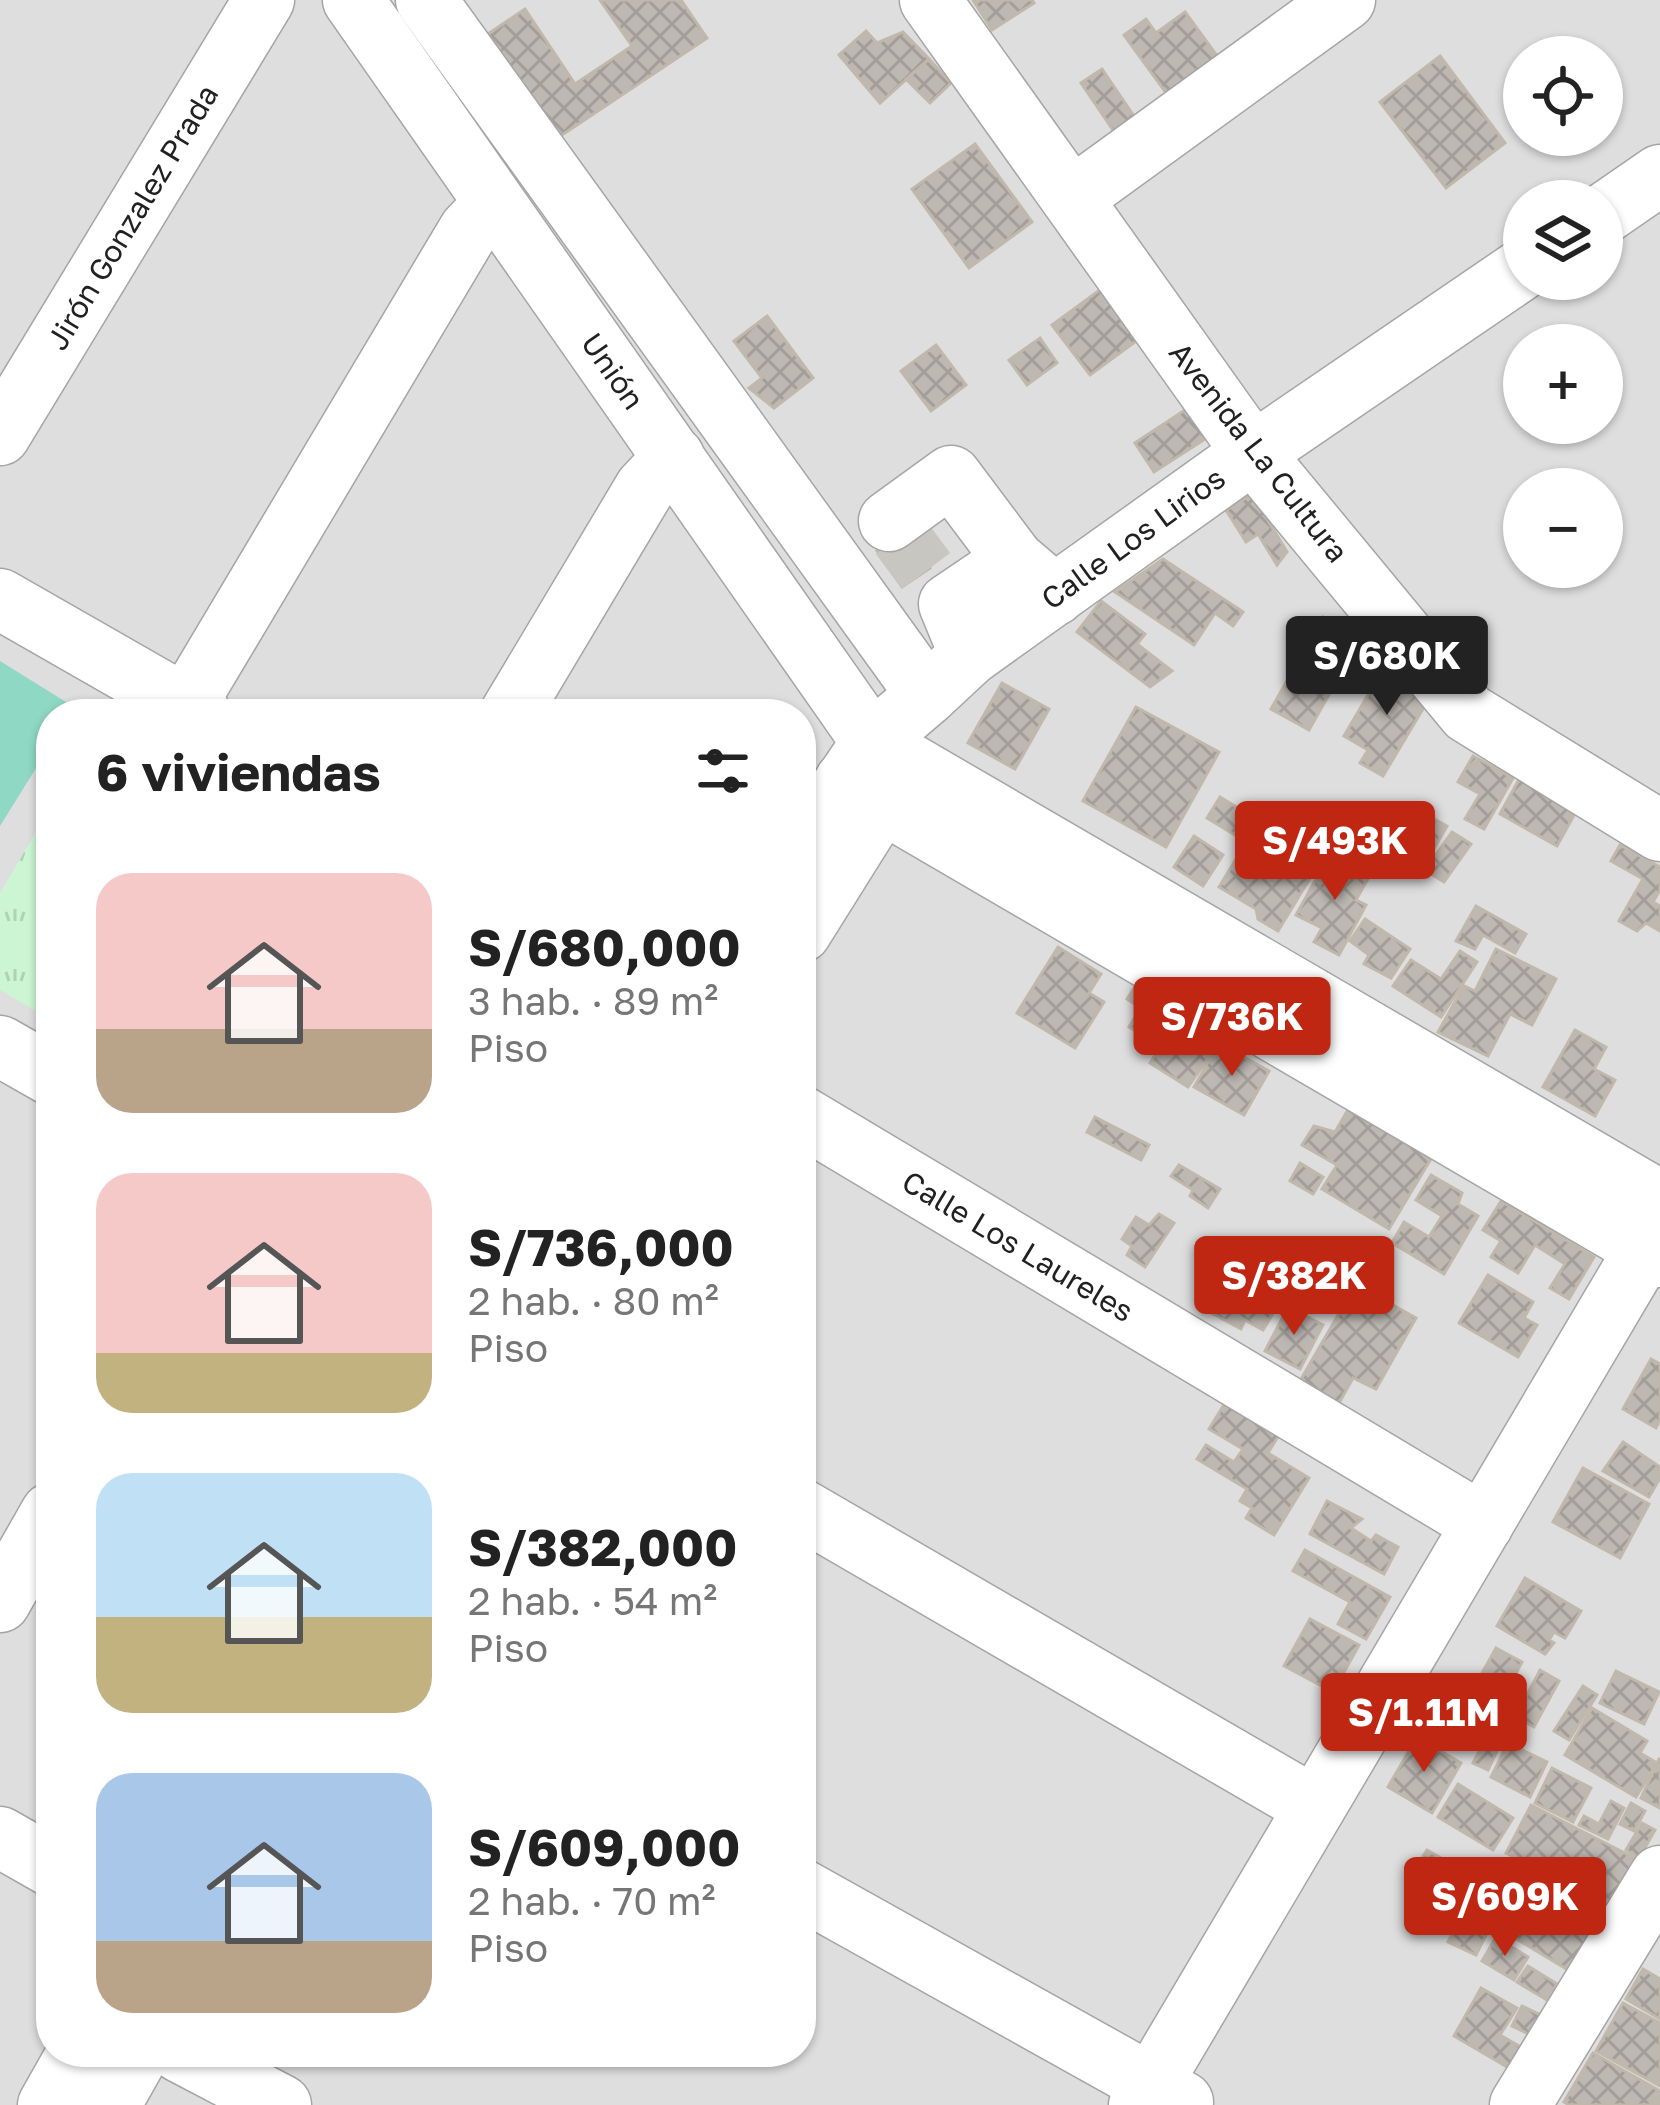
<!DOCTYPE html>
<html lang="es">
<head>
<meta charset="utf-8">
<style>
  :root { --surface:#fff; --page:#f6f6f6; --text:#222; --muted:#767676; --accent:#c02712 }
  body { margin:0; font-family:"Golos Text",sans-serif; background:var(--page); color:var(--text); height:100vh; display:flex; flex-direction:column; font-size:45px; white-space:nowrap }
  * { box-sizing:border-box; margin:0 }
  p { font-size:39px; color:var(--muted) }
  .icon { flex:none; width:66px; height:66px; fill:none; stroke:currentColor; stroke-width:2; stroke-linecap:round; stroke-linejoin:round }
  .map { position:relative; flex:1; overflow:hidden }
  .drawer { position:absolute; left:36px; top:699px; width:780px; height:1368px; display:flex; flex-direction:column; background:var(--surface); border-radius:48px; box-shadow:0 3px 9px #0004 }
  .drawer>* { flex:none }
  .buttons { position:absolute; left:1503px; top:36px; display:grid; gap:24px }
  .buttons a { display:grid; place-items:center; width:120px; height:120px; border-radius:50%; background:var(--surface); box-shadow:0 3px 9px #0004; font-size:60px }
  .price { position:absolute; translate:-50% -102px; padding:0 27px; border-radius:12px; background:var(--accent); color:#fff; font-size:39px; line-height:78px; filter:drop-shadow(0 3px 6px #0008) }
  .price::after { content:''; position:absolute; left:50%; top:72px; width:36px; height:27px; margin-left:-18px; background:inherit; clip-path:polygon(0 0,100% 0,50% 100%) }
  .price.active { background:#222; color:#fff }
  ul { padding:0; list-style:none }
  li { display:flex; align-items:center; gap:36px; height:300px; padding:0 60px }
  li span { display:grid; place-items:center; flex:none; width:336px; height:240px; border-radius:36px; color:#555 }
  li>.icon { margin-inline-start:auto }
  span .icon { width:144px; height:144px; fill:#fffc; stroke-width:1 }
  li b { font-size:51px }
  h2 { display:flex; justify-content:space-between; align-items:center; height:144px; padding:0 60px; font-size:51px }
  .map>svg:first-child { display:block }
  .residential { fill:#dfdede; fill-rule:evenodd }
  .park { fill:url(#park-tufts) }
  .pitch { fill:#8fd8c4 }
  .building { fill:url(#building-cross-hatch); stroke:#c1b8ac; stroke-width:3 }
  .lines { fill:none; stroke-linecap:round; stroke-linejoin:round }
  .minor-tunnel { stroke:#c7c6c1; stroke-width:60; stroke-dasharray:60 30; stroke-linecap:butt }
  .minor-casing { stroke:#a5a5a5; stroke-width:63 }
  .minor { stroke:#fff; stroke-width:60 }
  .labels { text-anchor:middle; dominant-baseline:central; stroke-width:10; stroke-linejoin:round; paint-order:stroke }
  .street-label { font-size:30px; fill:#212121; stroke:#fff }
</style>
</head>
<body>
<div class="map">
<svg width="1660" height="2105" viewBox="0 0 1660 2105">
  <defs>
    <pattern id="park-tufts" width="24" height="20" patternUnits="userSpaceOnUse" patternTransform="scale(3)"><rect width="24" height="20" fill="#cbf5d3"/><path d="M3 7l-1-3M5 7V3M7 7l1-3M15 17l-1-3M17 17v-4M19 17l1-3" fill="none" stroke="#aed2b5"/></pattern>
    <pattern id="building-cross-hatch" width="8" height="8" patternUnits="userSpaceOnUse" patternTransform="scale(3)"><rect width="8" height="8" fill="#beb8b2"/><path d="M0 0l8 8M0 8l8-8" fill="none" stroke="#a39e99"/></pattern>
  </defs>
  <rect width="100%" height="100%" fill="#f1efe9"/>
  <path class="residential" d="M0 0H1660V2105H0ZM1524 57H1602V135H1524ZM1524 201H1602V279H1524ZM1524 345H1602V423H1524ZM1524 489H1602V567H1524ZM51 714H801V2052H51Z"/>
  <path class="park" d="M51 807V1020L0 990V893Z"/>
  <path class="pitch" d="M0 661 74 707 70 714H51V744L0 826Z"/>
  <g class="building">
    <path d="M600 0H681L707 38 559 137 488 34 525 9 575 84 632 46Z"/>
    <path d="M973 0H1032L1034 3 992 30Z"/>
    <path d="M1185 12 1220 60 1169 97 1124 35 1146 19 1156 33Z"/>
    <path d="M866 31 877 43 903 32 929 59 880 103 839 55Z"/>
    <path d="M1440 56 1505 143 1446 188 1380 102Z"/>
    <path d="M929 59 951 83 930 103 906 79Z"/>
    <path d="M1102 69 1138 122 1117 136 1081 83Z"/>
    <path d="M975 144 1032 222 969 268 912 189Z"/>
    <path d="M1101 289 1139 339 1090 375 1052 325Z"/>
    <path d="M767 316 813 378 774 408 749 388 762 378 734 341Z"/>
    <path d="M1040 338 1057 363 1027 385 1009 360Z"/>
    <path d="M936 345 966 385 931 411 901 371Z"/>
    <path d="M1188 408 1208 437 1154 472 1135 443Z"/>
    <path d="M1252 494 1287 552 1277 565 1258 534 1246 542 1226 510Z"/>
    <path d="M905 533 930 568 902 587 877 551Z"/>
    <path d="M1163 559 1243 612 1233 626 1215 613 1194 645 1115 592Z"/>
    <path d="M1101 601 1145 634 1137 644 1172 671 1150 687 1077 632Z"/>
    <path d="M1323 617 1361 638 1309 730 1271 709Z"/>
    <path d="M1386 664 1433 692 1383 776 1360 763 1368 750 1344 736Z"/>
    <path d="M1002 683 1049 709 1015 769 968 743Z"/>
    <path d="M1136 707 1219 752 1166 847 1083 801Z"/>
    <path d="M1473 756 1513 778 1484 829 1465 819 1480 794 1458 782Z"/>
    <path d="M1522 774 1579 806 1557 846 1500 814Z"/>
    <path d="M1220 797 1248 814 1235 835 1207 818Z"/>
    <path d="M1418 810 1447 826 1425 864 1396 847Z"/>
    <path d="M1258 823 1321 860 1278 931 1258 919 1256 909 1219 887Z"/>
    <path d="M1452 832 1471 844 1444 882 1425 870Z"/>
    <path d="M1194 836 1223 855 1203 886 1174 867Z"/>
    <path d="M1620 845 1660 867V890L1653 902 1660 906V931L1646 923 1637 931 1619 921 1643 879 1611 861Z"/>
    <path d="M1330 854 1370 875 1356 900 1366 905 1339 955 1314 942 1322 928 1296 915Z"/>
    <path d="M1476 906 1526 934 1515 953 1483 935 1475 949 1456 941Z"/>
    <path d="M1365 919 1410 949 1391 978 1364 964 1369 955 1350 941Z"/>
    <path d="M1058 947 1101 974 1089 993 1104 1002 1075 1048 1017 1013Z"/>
    <path d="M1496 949 1556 979 1532 1025 1510 1014 1488 1056 1438 1032 1464 986 1475 991Z"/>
    <path d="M1460 951 1477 962 1441 1017 1393 986 1411 960 1441 979Z"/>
    <path d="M1138 982 1169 1001 1158 1019 1127 999Z"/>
    <path d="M1138 1012 1181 1036 1189 1023 1219 1043 1188 1087 1150 1063 1161 1046 1129 1027Z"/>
    <path d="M1575 1030 1606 1047 1594 1069 1615 1080 1595 1116 1543 1087Z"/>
    <path d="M1219 1043 1269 1071 1244 1115 1194 1087Z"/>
    <path d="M1349 1108 1432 1157 1389 1229 1322 1189 1337 1165 1302 1145 1314 1126 1335 1132Z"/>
    <path d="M1095 1117 1149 1145 1141 1160 1087 1132Z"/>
    <path d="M1300 1163 1323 1177 1313 1194 1290 1181Z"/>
    <path d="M1179 1165 1220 1189 1208 1208 1190 1196 1193 1190 1171 1176Z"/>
    <path d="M1431 1175 1462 1193 1458 1204 1478 1216 1444 1274 1392 1243 1404 1222 1429 1237 1442 1216 1416 1200Z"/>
    <path d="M1501 1201 1594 1257 1569 1299 1550 1288 1565 1264 1535 1245 1518 1273 1491 1257 1501 1241 1483 1230Z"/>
    <path d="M1159 1214 1174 1223 1145 1267 1127 1255 1132 1246 1122 1239 1136 1217 1149 1225Z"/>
    <path d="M1237 1251 1264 1266 1246 1296 1274 1312 1263 1330 1245 1320 1241 1329 1204 1309Z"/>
    <path d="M1488 1275 1533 1302 1524 1318 1537 1325 1518 1357 1459 1323Z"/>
    <path d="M1356 1284 1416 1318 1376 1389 1353 1378 1339 1403 1300 1381Z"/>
    <path d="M1288 1307 1323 1325 1300 1369 1265 1351Z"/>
    <path d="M1651 1359 1660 1364V1420L1656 1428 1623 1409Z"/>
    <path d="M1225 1403 1279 1435 1268 1453 1309 1478 1274 1535 1246 1518 1252 1508 1240 1501 1247 1489 1197 1459 1206 1445 1234 1462 1243 1449 1209 1429Z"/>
    <path d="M1623 1442 1660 1467V1478L1649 1497 1603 1471Z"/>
    <path d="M1583 1468 1649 1504 1620 1558 1553 1522Z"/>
    <path d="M1327 1501 1362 1519 1351 1528 1371 1541 1376 1535 1398 1547 1384 1574 1310 1534Z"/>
    <path d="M1305 1550 1390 1597 1366 1639 1338 1624 1350 1602 1293 1571Z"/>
    <path d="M1525 1578 1581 1611 1565 1638 1554 1632 1549 1640 1554 1643 1545 1654 1497 1626Z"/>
    <path d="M1310 1619 1359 1645 1333 1692 1284 1666Z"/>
    <path d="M1496 1648 1522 1662 1509 1686 1527 1695 1540 1670 1559 1681 1534 1727 1471 1693Z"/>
    <path d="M1616 1671 1659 1692 1644 1724 1600 1703Z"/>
    <path d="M1583 1686 1597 1695 1569 1740 1554 1731Z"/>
    <path d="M1592 1708 1647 1741 1640 1753 1657 1763 1636 1797 1565 1755Z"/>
    <path d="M1417 1737 1461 1763 1432 1813 1388 1787Z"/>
    <path d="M1484 1742 1498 1749 1488 1770 1473 1763Z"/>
    <path d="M1508 1743 1547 1762 1530 1797 1491 1777Z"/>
    <path d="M1659 1759H1660V1808L1641 1798Z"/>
    <path d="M1552 1768 1591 1788 1573 1822 1535 1803Z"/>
    <path d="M1458 1784 1513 1818 1493 1850 1438 1817Z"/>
    <path d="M1611 1801 1624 1808 1608 1839 1579 1825 1584 1816 1599 1824Z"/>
    <path d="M1631 1803 1645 1811 1634 1831 1620 1824Z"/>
    <path d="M1531 1805 1640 1861 1615 1909 1506 1853Z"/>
    <path d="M1642 1823 1655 1830 1639 1858 1626 1850Z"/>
    <path d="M1427 1850 1471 1875 1458 1898 1413 1872Z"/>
    <path d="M1484 1873 1509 1887 1490 1921 1465 1908Z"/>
    <path d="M1526 1899 1589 1937 1568 1970 1505 1932Z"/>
    <path d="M1463 1912 1490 1927 1476 1955 1448 1942Z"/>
    <path d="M1496 1937 1528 1957 1514 1980 1482 1961Z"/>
    <path d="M1528 1966 1557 1984 1547 2000 1517 1982Z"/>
    <path d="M1643 1969 1660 1979V2019L1626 1999Z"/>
    <path d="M1481 1988 1517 2008 1500 2035 1526 2050 1514 2071 1454 2036Z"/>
    <path d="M1623 2003 1660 2023V2086L1596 2051Z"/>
    <path d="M1522 2006 1551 2020 1541 2040 1512 2026Z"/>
    <path d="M1593 2053 1660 2091V2105H1569L1564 2102Z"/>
  </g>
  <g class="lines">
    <path class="minor-tunnel" d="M900 536 926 571"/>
    <defs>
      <g id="minor">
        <path d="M353 0 872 742 1660 1201"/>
        <path d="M426 0 927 695"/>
        <path d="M930 0 1253 453 1468 713 1660 831"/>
        <path d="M1072 198 1345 0"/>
        <path d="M1602 215 1660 175"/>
        <path d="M0 435 264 0"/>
        <path d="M889 521 951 476 1014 560"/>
        <path d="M0 599 201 714"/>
        <path d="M970 655 949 604 1014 560 1055 595"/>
        <path d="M186 705 469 230 494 204"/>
        <path d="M510 714 645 488 674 457"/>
        <path d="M845 781 1660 1257"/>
        <path d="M801 847 872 742 927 695 970 655 1253 453 1524 268"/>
        <path d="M801 932 903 769"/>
        <path d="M0 1046 51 1075"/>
        <path d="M801 1116 1483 1524"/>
        <path d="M801 1509 1315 1807"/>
        <path d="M0 1602 51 1513"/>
        <path d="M0 1837 51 1866"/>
        <path d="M801 1889 1183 2102"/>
        <path d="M180 2052 281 2105"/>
        <path d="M48 2105 78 2052"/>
        <path d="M110 2105 140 2052"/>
        <path d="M1139 2105 1660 1224"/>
        <path d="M1520 2105 1660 1876"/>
      </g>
    </defs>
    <use href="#minor" class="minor-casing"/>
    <use href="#minor" class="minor"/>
  </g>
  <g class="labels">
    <g class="street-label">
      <text transform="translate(132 217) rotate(-59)">Jirón Gonzalez Prada</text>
      <text transform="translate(613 371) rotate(55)">Unión</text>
      <text transform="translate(1259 452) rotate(52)">Avenida La Cultura</text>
      <text transform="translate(1133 538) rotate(-36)">Calle Los Lirios</text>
      <text transform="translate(1018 1246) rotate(31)">Calle Los Laureles</text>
    </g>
  </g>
</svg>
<div class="buttons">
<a><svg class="icon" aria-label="locate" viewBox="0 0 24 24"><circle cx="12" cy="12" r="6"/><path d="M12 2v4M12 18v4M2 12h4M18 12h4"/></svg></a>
<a><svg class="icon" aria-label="layers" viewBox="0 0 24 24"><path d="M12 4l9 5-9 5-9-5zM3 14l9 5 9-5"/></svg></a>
<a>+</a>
<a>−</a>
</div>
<b class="price active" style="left:1387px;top:718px">S/680K</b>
<b class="price" style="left:1335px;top:903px">S/493K</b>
<b class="price" style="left:1232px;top:1079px">S/736K</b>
<b class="price" style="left:1294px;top:1338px">S/382K</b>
<b class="price" style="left:1424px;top:1775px">S/1.11M</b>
<b class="price" style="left:1505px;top:1959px">S/609K</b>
<section class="drawer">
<h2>6 viviendas<svg class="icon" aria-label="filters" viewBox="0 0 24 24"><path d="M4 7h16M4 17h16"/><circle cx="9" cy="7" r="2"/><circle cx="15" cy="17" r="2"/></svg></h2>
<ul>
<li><span style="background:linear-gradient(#f6c9c9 65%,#b9a48a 0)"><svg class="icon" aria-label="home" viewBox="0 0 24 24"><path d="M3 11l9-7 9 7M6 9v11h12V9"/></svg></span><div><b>S/680,000</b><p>3 hab. · 89 m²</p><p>Piso</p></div></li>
<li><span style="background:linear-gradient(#f6c9c9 75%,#c2b280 0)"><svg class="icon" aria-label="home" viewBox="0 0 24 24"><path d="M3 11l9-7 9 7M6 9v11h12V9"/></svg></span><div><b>S/736,000</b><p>2 hab. · 80 m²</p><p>Piso</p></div></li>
<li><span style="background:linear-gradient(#bfe0f5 60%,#c2b280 0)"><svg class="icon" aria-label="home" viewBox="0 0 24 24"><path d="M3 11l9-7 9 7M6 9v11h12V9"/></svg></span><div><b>S/382,000</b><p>2 hab. · 54 m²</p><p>Piso</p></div></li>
<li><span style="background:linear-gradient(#a9c7e8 70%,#b9a48a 0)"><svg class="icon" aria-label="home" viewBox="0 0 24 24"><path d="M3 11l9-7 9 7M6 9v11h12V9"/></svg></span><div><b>S/609,000</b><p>2 hab. · 70 m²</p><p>Piso</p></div></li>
</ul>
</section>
</div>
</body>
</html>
